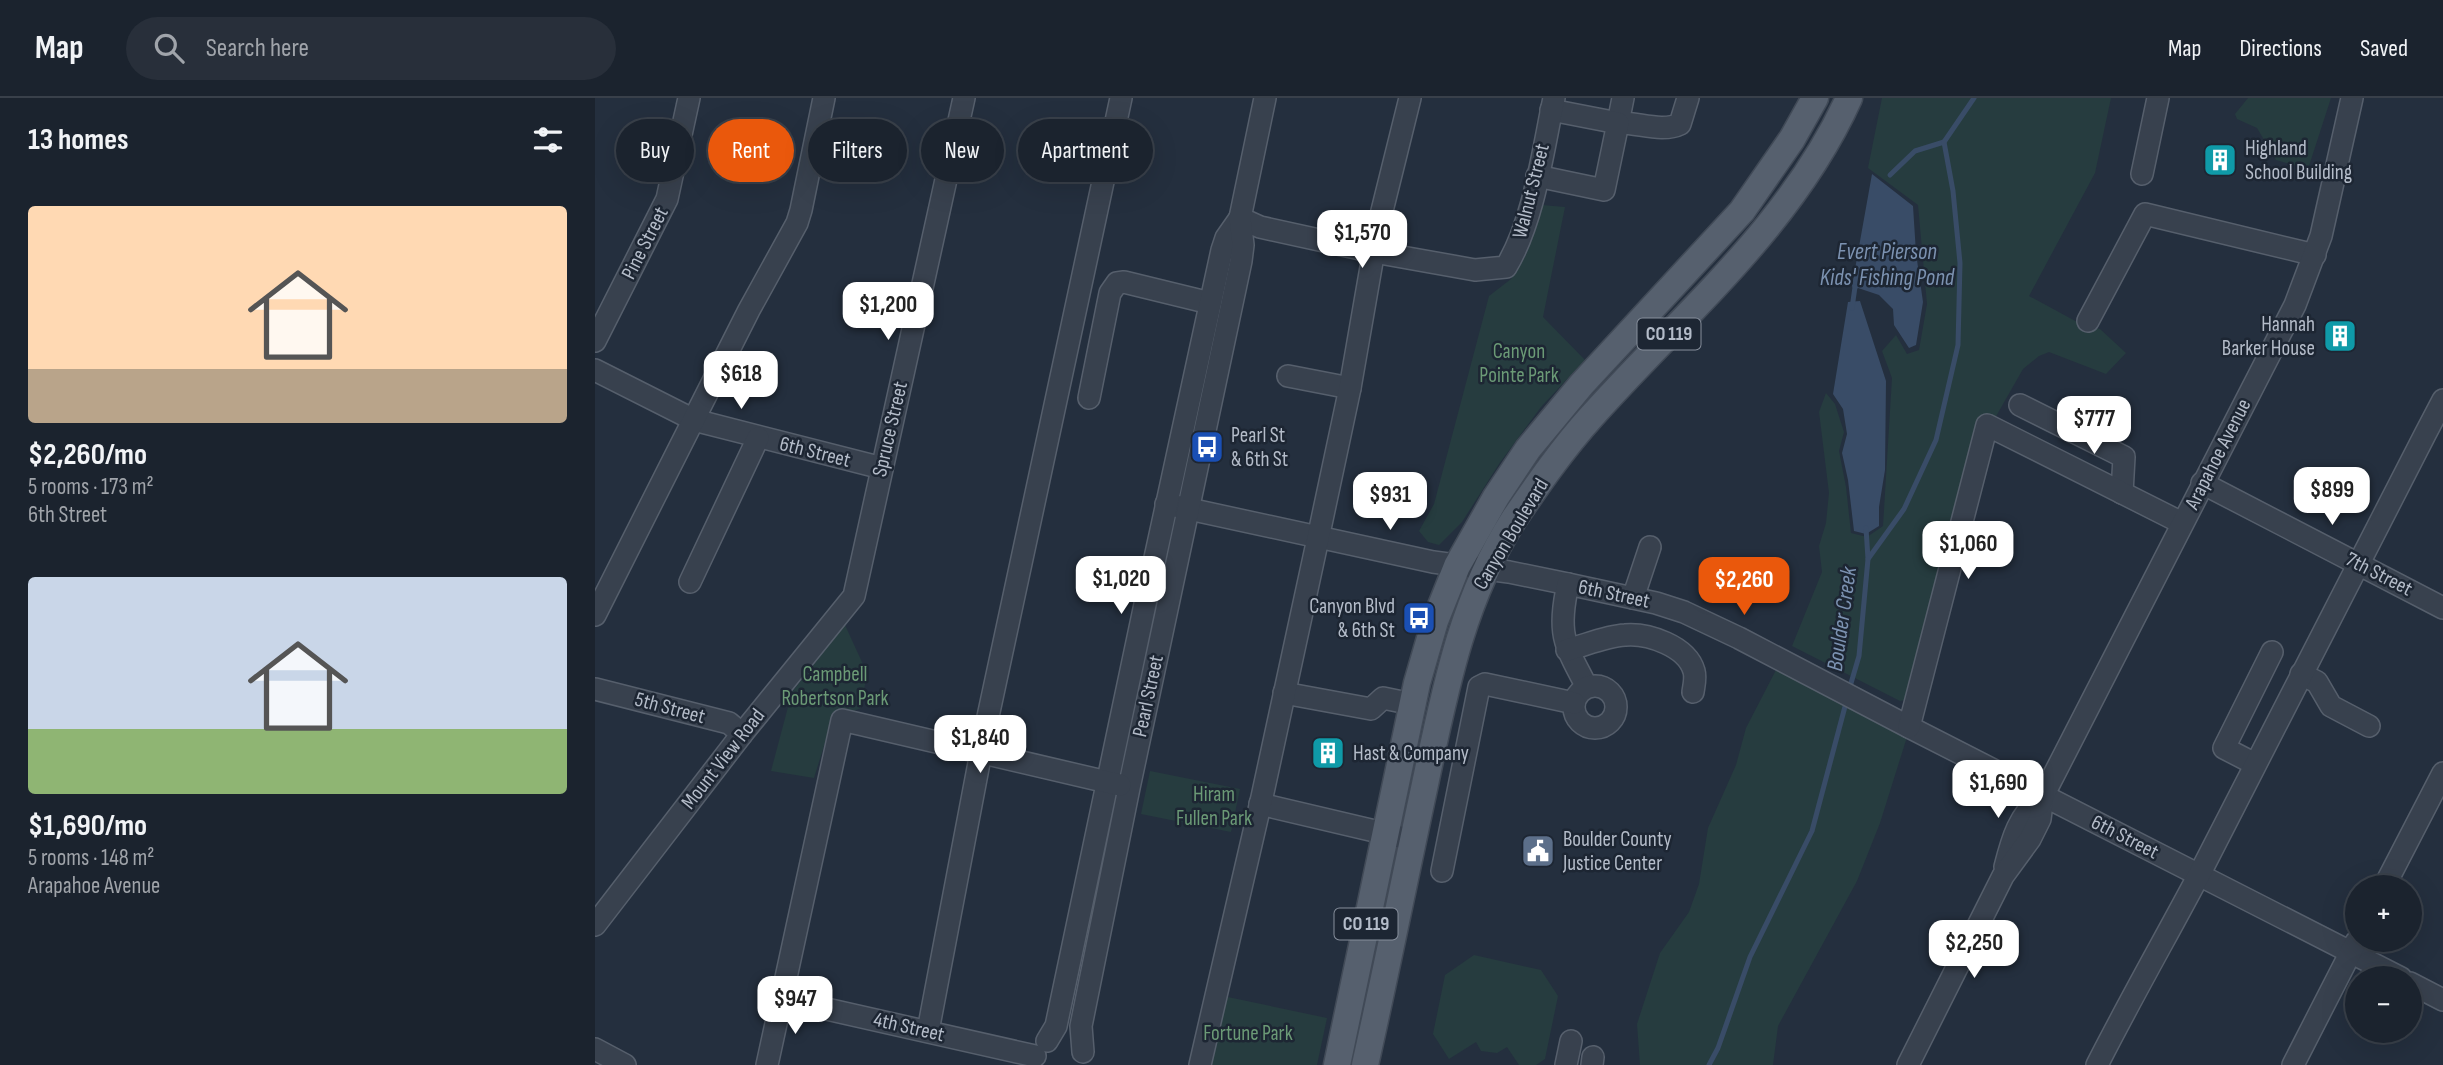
<!DOCTYPE html>
<html lang="en">
<head>
<meta charset="utf-8">
<style>
  :root { --surface:#1b232e; --page:#282f3a; --text:#f1f3f6; --muted:#a0a4aa; --line:#39404a; --accent:#ea580c }
  body { margin:0; font-family:"Sofia Sans Condensed",sans-serif; background:var(--page); color:var(--text); height:100vh; display:flex; flex-direction:column; font-size:26px; white-space:nowrap }
  * { box-sizing:border-box; margin:0 }
  p { font-size:23px; color:var(--muted) }
  .icon { flex:none; width:38px; height:38px; fill:none; stroke:currentColor; stroke-width:2; stroke-linecap:round; stroke-linejoin:round }
  .map { position:relative; flex:1; overflow:hidden }
  .details { display:flex; flex-direction:column; background:var(--surface); width:595px }
  .details>* { flex:none }
  .banner { position:absolute; left:21px; top:21px; width:665px; height:63px; display:flex; gap:14px }
  .controls { position:absolute; left:1750px; top:777px; display:grid; gap:14px }
  .controls a { display:grid; place-items:center; width:77px; height:77px; border-radius:50%; background:var(--surface); box-shadow:0 7px 28px #0002,0 0 0 2px var(--line); font-size:35px }
  .price { position:absolute; translate:-50% -60px; padding:0 16px; border-radius:14px; background:#fff; color:#222; font-size:23px; line-height:46px; filter:drop-shadow(0 2px 4px #0008) }
  .price::after { content:''; position:absolute; left:50%; top:42px; width:21px; height:16px; margin-left:-10px; background:inherit; clip-path:polygon(0 0,100% 0,50% 100%) }
  .price.current { background:var(--accent); color:#fff }
  ul { padding:0; list-style:none }
  li { display:grid; align-content:center; gap:14px; height:371px; padding:0 28px }
  li span { display:grid; place-items:center; height:217px; border-radius:7px; color:#555 }
  li>.icon { margin-inline-start:auto }
  span .icon { width:126px; height:126px; fill:#fffc; stroke-width:1 }
  li b { font-size:30px }
  h2 { display:flex; justify-content:space-between; align-items:center; height:84px; padding:0 28px; font-size:30px }
  .chip { padding:0 24px; border-radius:32px; background:var(--surface); box-shadow:0 7px 28px #0002,0 0 0 2px var(--line); font-size:24px; line-height:63px }
  .chip.current { background:var(--accent); color:#fff }
  header { display:flex; align-items:center; gap:42px; box-sizing:border-box; height:98px; padding:0 35px; background:var(--surface); border-bottom:2px solid var(--line) }
  header strong { font-size:33px }
  nav { display:flex; gap:38px; margin-inline-start:auto; font-size:24px }
  .search { width:490px; height:63px; background:var(--page); display:flex; align-items:center; gap:18px; box-sizing:border-box; padding:0 24px; border-radius:38px; color:var(--muted); font-size:26px }
  main { display:flex; flex:1; min-height:0 }
  .map>svg:first-child { display:block }
  .green { fill:#263c3f }
  .water { fill:#394c67 }
  .lines { fill:none; stroke-linecap:round; stroke-linejoin:round }
  .stream { stroke:#394c67; stroke-width:5 }
  .minor-casing { stroke:#565f6c; stroke-width:24 }
  .major-casing { stroke:#414a57; stroke-width:29 }
  .minor { stroke:#38414e; stroke-width:21 }
  .major { stroke:#56606e; stroke-width:26 }
  .labels { text-anchor:middle; dominant-baseline:central; stroke-width:5; stroke-linejoin:round; paint-order:stroke }
  .shield { fill:#1d2633; stroke:#878f9c; stroke-width:2 }
  .shield-label { font-size:19px; font-weight:bold; fill:#b4bcc9 }
  .poi-label { font-size:21px; fill:#b4bcc9; stroke:#1d2633; text-anchor:start }
  .street-label { font-size:21px; fill:#b4bcc9; stroke:#1d2633 }
  .park-label { font-size:21px; fill:#6b9a76; stroke:#1d2633 }
  .water-label { font-size:23px; font-style:italic; fill:#7c92b1; stroke:#1d2633 }
</style>
</head>
<body>
<header>
<strong>Map</strong>
<div class="search"><svg class="icon" aria-label="search" viewBox="0 0 24 24"><circle cx="10" cy="10" r="6"/><path d="M15 15l6 6"/></svg>Search here</div>
<nav><a>Map</a><a>Directions</a><a>Saved</a></nav>
</header>
<main>
<section class="details">
<h2>13 homes<svg class="icon" aria-label="filters" viewBox="0 0 24 24"><path d="M4 7h16M4 17h16"/><circle cx="9" cy="7" r="2"/><circle cx="15" cy="17" r="2"/></svg></h2>
<ul>
<li><span style="background:linear-gradient(#ffd9b3 75%,#b9a48a 0)"><svg class="icon" aria-label="home" viewBox="0 0 24 24"><path d="M3 11l9-7 9 7M6 9v11h12V9"/></svg></span><div><b>$2,260/mo</b><p>5 rooms · 173 m²</p><p>6th Street</p></div></li>
<li><span style="background:linear-gradient(#c9d6e8 70%,#8fb573 0)"><svg class="icon" aria-label="home" viewBox="0 0 24 24"><path d="M3 11l9-7 9 7M6 9v11h12V9"/></svg></span><div><b>$1,690/mo</b><p>5 rooms · 148 m²</p><p>Arapahoe Avenue</p></div></li>
</ul>
</section>
<div class="map">
<svg width="1848" height="967" viewBox="0 0 1848 967">
  <rect width="100%" height="100%" fill="#242f3e"/>
  <g class="green">
    <path d="M1287 0H1516L1500 75 1434 198 1484 225 1505 231 1531 255 1511 276 1454 254 1444 258 1428 271 1375 364 1316 601 1305 603 1197 548 1227 474 1224 448 1231 425 1234 395 1224 314 1231 295 1240 306 1249 334 1244 353 1251 389 1256 435 1272 439 1288 428 1297 280 1287 253 1301 237 1312 256 1324 252 1332 206 1323 107 1273 70Z"/>
    <path d="M1653 0H1736L1713 71 1681 62 1662 30 1642 21 1640 16Z"/>
    <path d="M947 107 970 109 948 219 990 262 946 309 904 366 867 424 844 447 833 444 824 433 839 406 894 198 916 181 931 157Z"/>
    <path d="M250 527 272 575 266 610 244 619 233 635 219 680 176 673 197 594Z"/>
    <path d="M1181 572 1312 639 1285 725 1262 783 1183 928 1178 967H1045L1042 926 1065 855 1094 814 1104 786 1113 730 1141 667 1151 630Z"/>
    <path d="M555 673 645 691 636 734 546 716Z"/>
    <path d="M879 857 946 872 963 898 950 961 941 967H924L912 949 902 955 886 953 881 944 854 961 838 936 850 877Z"/>
    <path d="M628 898 732 920 722 967H614Z"/>
  </g>
  <g class="water">
    <path d="M1277 76 1318 108 1321 155 1328 204 1321 247 1314 250 1299 227 1298 211 1284 197 1263 190 1259 193 1257 188Z"/>
    <path d="M1265 203 1291 283 1290 372 1284 409V428L1271 436 1259 433 1253 382 1247 355 1252 336 1248 311 1238 296 1253 204Z"/>
  </g>
  <g class="lines">
    <g class="stream">
      <path d="M1295 77 1320 53 1349 44"/>
      <path d="M1257 210 1260 189"/>
      <path d="M1271 430 1273 461"/>
      <path d="M1254 592 1264 558 1273 461 1309 411 1341 342 1363 247 1365 165 1358 93 1349 44 1379 0"/>
      <path d="M1114 967 1123 950 1155 859 1217 733 1252 601"/>
    </g>
    <defs>
      <g id="minor">
        <path d="M1028 0 1023 25C1042 24 1067 35 1085 26L1093 0"/>
        <path d="M1547 76 1563 0"/>
        <path d="M942 78 1009 92 1023 25 956 12"/>
        <path d="M645 120 665 129 779 154 880 172 911 169C939 123 948 52 959 0"/>
        <path d="M1493 223 1550 116 1720 157"/>
        <path d="M0 243 72 101 94 0"/>
        <path d="M0 272 99 322 287 370"/>
        <path d="M693 278 755 290"/>
        <path d="M494 300 515 195 522 185 529 184 615 205"/>
        <path d="M1425 307 1529 359 1527 395"/>
        <path d="M1607 385 1848 510"/>
        <path d="M571 406 838 464 914 474 973 486 1061 505 1089 514 1144 540 1314 629 1806 880"/>
        <path d="M95 484 163 340"/>
        <path d="M973 486C962 535 969 546 992 589"/>
        <path d="M1038 500 1055 449"/>
        <path d="M0 517 154 212 202 125 206 112 229 0"/>
        <path d="M972 552C991 547 1011 538 1030 537 1053 535 1092 548 1099 573 1101 580 1099 587 1098 594"/>
        <path d="M1706 576 1722 584 1736 608 1774 628"/>
        <circle cx="1000" cy="609" r="21"/>
        <path d="M0 591 134 625 147 636"/>
        <path d="M689 595 776 611 788 600 817 606"/>
        <path d="M1314 629 1392 327 1587 425"/>
        <path d="M1660 666 1629 650 1677 554"/>
        <path d="M665 706 818 742"/>
        <path d="M1410 769C1417 741 1424 716 1448 698"/>
        <path d="M847 773 884 589 890 586 979 605"/>
        <path d="M1789 789 1848 675"/>
        <path d="M0 827 147 636 259 498 369 0"/>
        <path d="M1815 885 1848 902"/>
        <path d="M187 901 440 958"/>
        <path d="M333 933 391 628 526 0"/>
        <path d="M452 943 461 928 553 492 627 152 631 140 645 120"/>
        <path d="M0 951 30 967"/>
        <path d="M488 954 486 928 534 690 646 163 648 147 645 120 670 0"/>
        <path d="M172 967 247 622 525 687"/>
        <path d="M605 967 667 699 722 445 755 290 783 129 815 0"/>
        <path d="M971 967 976 943"/>
        <path d="M997 967 998 959"/>
        <path d="M1313 967 1408 778 1435 741 1445 721 1448 698 1700 207 1726 138 1757 0"/>
        <path d="M1502 967C1535 902 1571 839 1605 775 1686 617 1766 459 1848 302"/>
        <path d="M1698 967 1761 844"/>
      </g>
      <g id="major">
        <path d="M742 967 822 585 840 523 862 468 901 399 933 351 987 286 1147 113 1197 41 1220 0"/>
        <path d="M770 967C790 878 808 789 827 700 848 603 864 506 919 421 943 386 968 350 996 319 1088 216 1196 128 1254 0"/>
      </g>
    </defs>
    <use href="#minor" class="minor-casing"/>
    <use href="#major" class="major-casing"/>
    <use href="#minor" class="minor"/>
    <use href="#major" class="major"/>
  </g>
  <defs>
    <symbol id="building-square" viewBox="-11 -11 22 22"><rect x="-9" y="-9" width="18" height="18" rx="4" fill="#0f9aa8" stroke="#1d2633"/><path d="M-4-6H4V6H1V3H-1V6H-4ZM-2.5-4.3h1.7v1.8h-1.7ZM.8-4.3h1.7v1.8H.8ZM-2.5-1h1.7V.8h-1.7ZM.8-1h1.7V.8H.8Z" fill="#fff"/></symbol>
    <symbol id="bus-square" viewBox="-11 -11 22 22"><rect x="-9" y="-9" width="18" height="18" rx="4" fill="#1a4fb4" stroke="#1d2633"/><path d="M-5-6H5V4H4V6H2V4H-2V6H-4V4H-5ZM-3.5-4V0h7V-4ZM-3.5 1.2v1.5H-2V1.2ZM2 1.2v1.5H3.5V1.2Z" fill="#fff"/></symbol>
    <symbol id="civic-square" viewBox="-11 -11 22 22"><rect x="-9" y="-9" width="18" height="18" rx="4" fill="#5c6f8a" stroke="#1d2633"/><path d="M-.6-6.5H3V-4.5H.6V-3L4-1V1h2V6H-6V1h2V-1L-.6-3ZM-1.2 2.5V6h2.4V2.5Z" fill="#fff"/></symbol>
  </defs>
  <g fill-rule="evenodd">
    <use href="#building-square" x="1606" y="43" width="38" height="38"/>
    <use href="#building-square" x="1726" y="219" width="38" height="38"/>
    <use href="#bus-square" x="593" y="330" width="38" height="38"/>
    <use href="#bus-square" x="805" y="501" width="38" height="38"/>
    <use href="#building-square" x="714" y="636" width="38" height="38"/>
    <use href="#civic-square" x="924" y="734" width="38" height="38"/>
  </g>
  <g class="labels">
    <g class="shield">
      <rect x="1042.5" y="220.5" width="63" height="31" rx="5"/>
      <rect x="739.5" y="810.5" width="63" height="31" rx="5"/>
    </g>
    <g class="shield-label">
      <text x="1074" y="236">CO 119</text>
      <text x="771" y="826">CO 119</text>
    </g>
    <g class="poi-label">
      <text x="1650" y="50">Highland<tspan x="1650" dy="24">School Building</tspan></text>
      <text x="1720" y="226" text-anchor="end">Hannah<tspan x="1720" dy="24">Barker House</tspan></text>
      <text x="636" y="337">Pearl St<tspan x="636" dy="24">&amp; 6th St</tspan></text>
      <text x="800" y="508" text-anchor="end">Canyon Blvd<tspan x="800" dy="24">&amp; 6th St</tspan></text>
      <text x="758" y="655">Hast &amp; Company</text>
      <text x="968" y="741">Boulder County<tspan x="968" dy="24">Justice Center</tspan></text>
    </g>
    <g class="street-label">
      <text transform="translate(936 93) rotate(-76)">Walnut Street</text>
      <text transform="translate(50 145) rotate(-63)">Pine Street</text>
      <text transform="translate(295 331) rotate(-77)">Spruce Street</text>
      <text transform="translate(220 354) rotate(14)">6th Street</text>
      <text transform="translate(1623 356) rotate(-63)">Arapahoe Avenue</text>
      <text transform="translate(916 436) rotate(-59)">Canyon Boulevard</text>
      <text transform="translate(1784 476) rotate(27)">7th Street</text>
      <text transform="translate(1019 496) rotate(12)">6th Street</text>
      <text transform="translate(553 598) rotate(-78)">Pearl Street</text>
      <text transform="translate(75 610) rotate(15)">5th Street</text>
      <text transform="translate(128 661) rotate(-52)">Mount View Road</text>
      <text transform="translate(1530 739) rotate(27)">6th Street</text>
      <text transform="translate(314 929) rotate(13)">4th Street</text>
    </g>
    <g class="park-label">
      <text x="924" y="253">Canyon<tspan x="924" dy="24">Pointe Park</tspan></text>
      <text x="240" y="576">Campbell<tspan x="240" dy="24">Robertson Park</tspan></text>
      <text x="619" y="696">Hiram<tspan x="619" dy="24">Fullen Park</tspan></text>
      <text x="653" y="935">Fortune Park</text>
    </g>
    <g class="water-label">
      <text x="1292" y="154">Evert Pierson<tspan x="1292" dy="26">Kids' Fishing Pond</tspan></text>
      <text transform="translate(1247 521) rotate(-82)">Boulder Creek</text>
    </g>
  </g>
</svg>
<div class="controls">
<a>+</a>
<a>−</a>
</div>
<b class="price" style="left:767px;top:172px">$1,570</b>
<b class="price" style="left:293px;top:244px">$1,200</b>
<b class="price" style="left:146px;top:313px">$618</b>
<b class="price" style="left:1499px;top:358px">$777</b>
<b class="price" style="left:1737px;top:429px">$899</b>
<b class="price" style="left:795px;top:434px">$931</b>
<b class="price" style="left:1373px;top:483px">$1,060</b>
<b class="price" style="left:526px;top:518px">$1,020</b>
<b class="price current" style="left:1149px;top:519px">$2,260</b>
<b class="price" style="left:385px;top:677px">$1,840</b>
<b class="price" style="left:1403px;top:722px">$1,690</b>
<b class="price" style="left:1379px;top:882px">$2,250</b>
<b class="price" style="left:200px;top:938px">$947</b>
<div class="banner">
<a class="chip">Buy</a>
<a class="chip current">Rent</a>
<a class="chip">Filters</a>
<a class="chip">New</a>
<a class="chip">Apartment</a>
</div>
</div>
</main>
</body>
</html>
